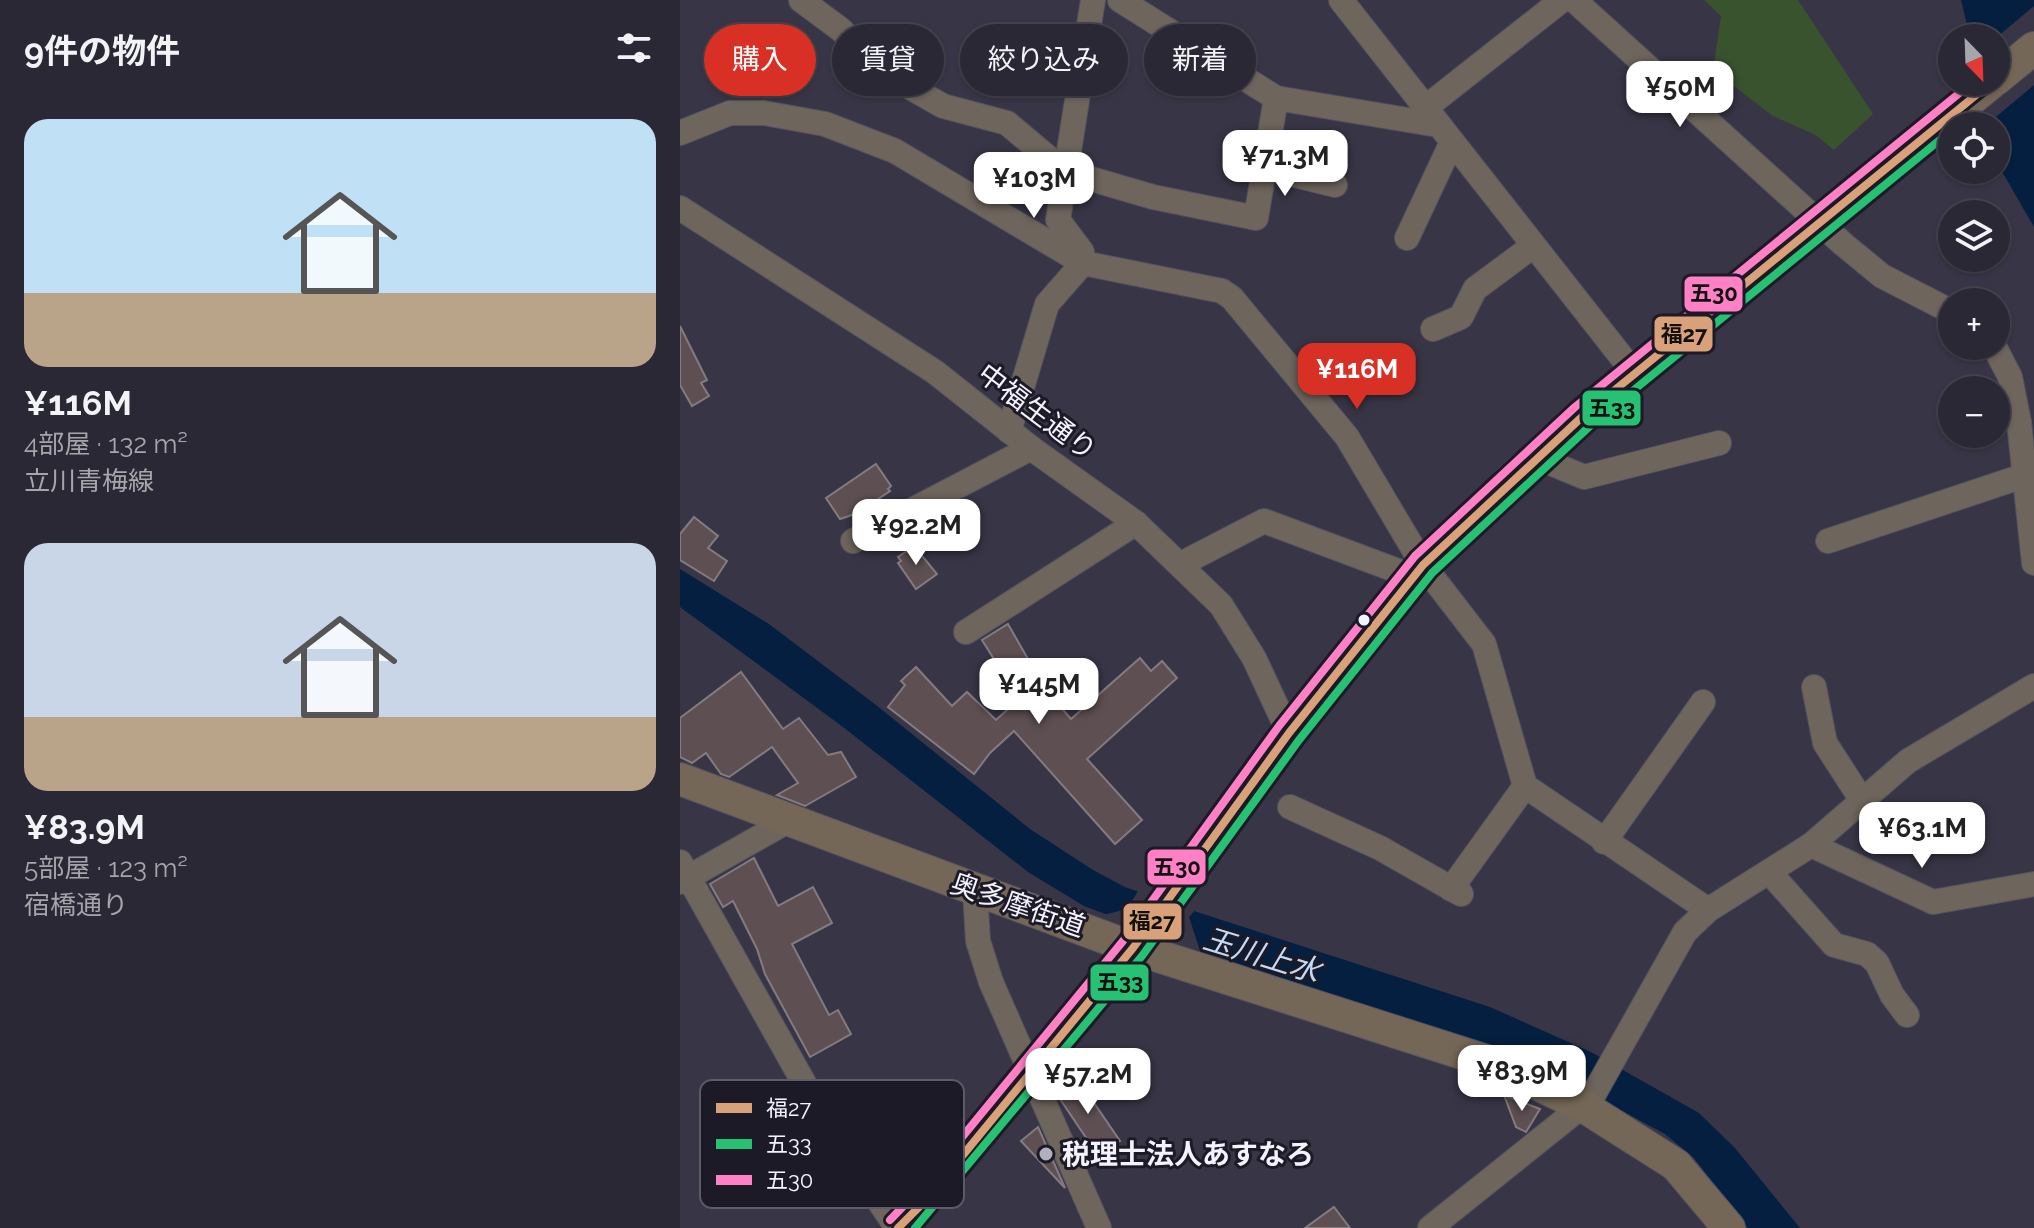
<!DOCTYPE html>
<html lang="ja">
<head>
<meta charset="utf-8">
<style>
  :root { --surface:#2a2834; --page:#32303c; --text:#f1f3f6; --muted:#a5a6ac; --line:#46444f; --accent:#d93025 }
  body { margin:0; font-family:Raleway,"Noto Sans JP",sans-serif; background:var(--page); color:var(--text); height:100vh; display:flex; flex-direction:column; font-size:30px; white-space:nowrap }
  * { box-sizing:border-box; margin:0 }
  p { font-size:26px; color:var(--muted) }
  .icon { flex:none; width:44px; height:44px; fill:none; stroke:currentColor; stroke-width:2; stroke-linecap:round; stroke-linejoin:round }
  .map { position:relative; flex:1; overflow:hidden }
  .drawer { display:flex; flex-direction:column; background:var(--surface); width:680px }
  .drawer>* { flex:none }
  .top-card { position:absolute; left:24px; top:24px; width:760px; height:72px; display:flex; gap:16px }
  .needle { width:52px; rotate:157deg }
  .tools { position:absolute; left:1258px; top:24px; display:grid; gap:16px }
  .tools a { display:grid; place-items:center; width:72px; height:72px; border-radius:50%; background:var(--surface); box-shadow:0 2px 6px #0004,0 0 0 2px var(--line); font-size:40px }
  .price { position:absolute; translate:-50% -68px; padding:0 18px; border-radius:16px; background:#fff; color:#222; font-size:26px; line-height:52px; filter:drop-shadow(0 2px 4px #0008) }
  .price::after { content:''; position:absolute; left:50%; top:48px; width:24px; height:18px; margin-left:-12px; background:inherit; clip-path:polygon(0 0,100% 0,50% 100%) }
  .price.selected { background:var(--accent); color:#fff }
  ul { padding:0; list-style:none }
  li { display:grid; align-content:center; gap:16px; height:424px; padding:0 24px }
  li span { display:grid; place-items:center; height:248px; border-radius:24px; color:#555 }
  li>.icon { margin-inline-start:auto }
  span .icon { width:144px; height:144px; fill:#fffc; stroke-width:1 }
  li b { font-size:34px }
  h2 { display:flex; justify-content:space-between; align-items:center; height:96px; padding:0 24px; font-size:34px }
  .pill { padding:0 28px; border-radius:36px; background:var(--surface); box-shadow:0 2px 6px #0004,0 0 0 2px var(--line); font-size:28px; line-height:72px }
  .pill.selected { background:var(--accent); color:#fff }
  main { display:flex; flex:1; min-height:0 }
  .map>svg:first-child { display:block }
  .green { fill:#3a532f }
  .water { fill:#051f41 }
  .pier { fill:#383646 }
  .building { fill:#5d4f52; stroke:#837b80; stroke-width:2 }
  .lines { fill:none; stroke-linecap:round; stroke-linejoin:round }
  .minor-casing { stroke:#53525e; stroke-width:26 }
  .major-casing { stroke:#53525e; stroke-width:34 }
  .minor { stroke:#6e655d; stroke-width:24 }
  .major { stroke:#746757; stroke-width:32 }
  .bus-1-casing { stroke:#1c1a27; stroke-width:14 }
  .bus-2-casing { stroke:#1c1a27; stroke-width:14 }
  .bus-3-casing { stroke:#1c1a27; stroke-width:14 }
  .bus-1 { stroke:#d9a179; stroke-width:8 }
  .bus-2 { stroke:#26c172; stroke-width:8 }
  .bus-3 { stroke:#ff80c5; stroke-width:8 }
  .bus-dot { fill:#f3f2fd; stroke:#1c1a27; stroke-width:3 }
  .poi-dot { fill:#b2b0bd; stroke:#1c1a27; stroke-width:3 }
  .labels { text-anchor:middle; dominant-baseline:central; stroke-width:6; stroke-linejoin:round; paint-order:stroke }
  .street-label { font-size:28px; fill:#f3f2fd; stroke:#1c1a27 }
  .poi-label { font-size:28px; font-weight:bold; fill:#f3f2fd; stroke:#1c1a27; text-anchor:start }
  .water-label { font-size:30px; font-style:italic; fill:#c0daf8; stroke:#1c1a27 }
  .key { fill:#1c1a27; stroke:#5c5b67; stroke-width:2 }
  .key-label { font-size:22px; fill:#f3f2fd }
  .line-badge { stroke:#1c1a27; stroke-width:3 }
  .pale-badge-label { font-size:22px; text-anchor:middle; font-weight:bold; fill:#111 }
</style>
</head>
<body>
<main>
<section class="drawer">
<h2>9件の物件<svg class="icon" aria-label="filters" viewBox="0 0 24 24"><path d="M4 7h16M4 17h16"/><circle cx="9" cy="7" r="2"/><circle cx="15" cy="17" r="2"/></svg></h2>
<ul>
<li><span style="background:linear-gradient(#bfe0f5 70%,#b9a48a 0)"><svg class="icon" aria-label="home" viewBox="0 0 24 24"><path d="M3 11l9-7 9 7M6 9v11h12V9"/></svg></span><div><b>¥116M</b><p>4部屋 · 132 m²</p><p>立川青梅線</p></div></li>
<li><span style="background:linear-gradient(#c9d6e8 70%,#b9a48a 0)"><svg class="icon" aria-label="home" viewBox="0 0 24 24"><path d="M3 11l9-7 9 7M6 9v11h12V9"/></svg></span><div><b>¥83.9M</b><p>5部屋 · 123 m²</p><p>宿橋通り</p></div></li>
</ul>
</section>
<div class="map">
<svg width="1354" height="1228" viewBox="0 0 1354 1228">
  <rect width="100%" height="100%" fill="#383646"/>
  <path class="green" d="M1024 0H1118L1193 114 1154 150 1136 135 1093 116 1033 70 1041 16Z"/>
  <g class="water">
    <path d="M1281 0H1354V227L1317 163 1316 126H1309L1299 82H1316V38H1290Z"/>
    <path d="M0 569 89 624 196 705 350 829 413 870 445 887 514 911 810 1007 911 1052 1019 1113 1055 1148 1120 1228H1068L1013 1157 985 1134 924 1101 404 906 348 872 163 727 0 607Z"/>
  </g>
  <g class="pier">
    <path d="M1354 6V85L1305 126 1295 82H1316V38Z"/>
    <path d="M460 888 517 908 509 917 522 957 419 916 447 909Z"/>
  </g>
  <g class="building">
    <path d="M0 326 27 380 21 383 29 396 12 406 0 385Z"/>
    <path d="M196 464 211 486 208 489 210 491 189 505 192 509 178 519 175 514 160 519 146 498Z"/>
    <path d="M14 517 38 536 28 548 47 561 34 581 0 560V534Z"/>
    <path d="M234 546 257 574 236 589 218 563 221 561 218 557Z"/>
    <path d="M328 624 365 689 391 719 460 658 471 671 482 661 497 678 407 759 462 820 435 844 334 731 310 753 294 774 208 707 225 685 221 681 236 667 272 706 287 692 316 720 339 699 302 640Z"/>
    <path d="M61 672 103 729 119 718 148 755 161 752 176 777 125 806 97 795 118 783 92 747 49 777 41 774 26 753 12 763 0 757V718Z"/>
    <path d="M74 858 98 906 133 887 152 923 112 944 149 1015 158 1010 171 1034 130 1057 85 974 77 949 53 901 43 907 30 884Z"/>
    <path d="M395 1075 440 1141 417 1154 378 1096Z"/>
    <path d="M824 1095 860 1109 846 1132 836 1127Z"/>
    <path d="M358 1127 385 1188 341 1141Z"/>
    <path d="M654 1207 670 1228H625Z"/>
  </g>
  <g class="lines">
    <defs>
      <g id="minor">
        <path d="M121 0 160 29 212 77 263 106 327 123 384 171 473 197 576 218 596 98"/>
        <path d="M440 0 596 98 758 125"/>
        <path d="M661 0 955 374"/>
        <path d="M894 0 1163 244 1202 276 1272 312"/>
        <path d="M745 108 882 0"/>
        <path d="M0 133 50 113H84L145 124 215 151 403 263 542 291 552 298 667 437 743 565 804 644 845 786 1028 910"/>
        <path d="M586 168 655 185"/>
        <path d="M0 208 255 372 351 448 456 523 541 605 574 658 609 733"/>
        <path d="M727 238 772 142"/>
        <path d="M753 329 781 317 795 289 853 246"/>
        <path d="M1314 346 1330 377 1339 422 1354 563"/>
        <path d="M329 431 367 304 403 263 402 252 378 220 413 0"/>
        <path d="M856 457 904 477 1039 443"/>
        <path d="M173 541 351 448"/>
        <path d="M1148 541 1343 476"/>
        <path d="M501 564 584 521 734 577"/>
        <path d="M286 632 456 523"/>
        <path d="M1134 687 1145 743 1183 802"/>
        <path d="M610 807 700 848 781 894"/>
        <path d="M924 842 1023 702"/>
        <path d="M1131 845 1253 902 1354 884"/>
        <path d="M0 862 147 1124 217 1228"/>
        <path d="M1090 873 1154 945 1187 954 1197 963 1212 995 1227 1015"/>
        <path d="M0 882 108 821"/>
        <path d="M771 889 845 786"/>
        <path d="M295 891 298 941 311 982 419 1228"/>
        <path d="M218 1228 246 1200 453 948"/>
        <path d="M750 1228 911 1099 1005 932 1028 910 1131 845 1228 761 1354 686"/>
      </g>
      <g id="major">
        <path d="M1316 79 1354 48"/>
        <path d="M0 779 453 948 816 1064 903 1106 996 1165 1049 1228"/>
        <path d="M453 948 609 733 743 565 837 474 903 416 1312 82"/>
      </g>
    </defs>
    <use href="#minor" class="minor-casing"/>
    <use href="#major" class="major-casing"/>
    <use href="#minor" class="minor"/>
    <use href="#major" class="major"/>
    <defs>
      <path id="bus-1" d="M218 1228 246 1200 453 948 609 733 743 565 903 416 1312 82"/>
      <path id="bus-2" d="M235 1228 462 956 619 740 752 573 911 425 1272 130"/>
      <path id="bus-3" d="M210 1220 237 1192 443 941 599 726 735 556 895 407 1293 82"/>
    </defs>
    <use href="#bus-1" class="bus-1-casing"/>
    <use href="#bus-2" class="bus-2-casing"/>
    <use href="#bus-3" class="bus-3-casing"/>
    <use href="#bus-1" class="bus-1"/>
    <use href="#bus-2" class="bus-2"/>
    <use href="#bus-3" class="bus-3"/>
  </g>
  <circle class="bus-dot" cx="684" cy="620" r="7"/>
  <circle class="poi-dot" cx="366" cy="1154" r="8"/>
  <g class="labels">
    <g class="street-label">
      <text transform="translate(357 412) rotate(37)">中福生通り</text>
      <text transform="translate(338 905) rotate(19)">奥多摩街道</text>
    </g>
    <g class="poi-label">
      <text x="382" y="1154">税理士法人あすなろ</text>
    </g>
    <g class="water-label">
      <text transform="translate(582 955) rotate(17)">玉川上水</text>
    </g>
  </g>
  <rect x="20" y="1080" width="264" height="128" rx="12" class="key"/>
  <rect x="36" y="1103" width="36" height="10" fill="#d9a179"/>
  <rect x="36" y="1139" width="36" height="10" fill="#26c172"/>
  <rect x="36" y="1175" width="36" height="10" fill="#ff80c5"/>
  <g class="key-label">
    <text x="86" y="1116">福27</text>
    <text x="86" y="1152">五33</text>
    <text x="86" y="1188">五30</text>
  </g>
  <g class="line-badge">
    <rect x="1003" y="275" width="61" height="38" rx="8" fill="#ff80c5"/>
    <rect x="973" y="315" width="61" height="38" rx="8" fill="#d9a179"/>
    <rect x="901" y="389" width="61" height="38" rx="8" fill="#26c172"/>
    <rect x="466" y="848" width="61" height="38" rx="8" fill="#ff80c5"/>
    <rect x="442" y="902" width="61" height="39" rx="8" fill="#d9a179"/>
    <rect x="409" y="963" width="61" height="39" rx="8" fill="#26c172"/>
  </g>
  <g class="pale-badge-label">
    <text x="1034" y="301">五30</text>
    <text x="1004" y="342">福27</text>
    <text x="932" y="416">五33</text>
    <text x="497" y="875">五30</text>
    <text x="472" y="929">福27</text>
    <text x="440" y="990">五33</text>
  </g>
</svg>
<div class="tools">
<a><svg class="needle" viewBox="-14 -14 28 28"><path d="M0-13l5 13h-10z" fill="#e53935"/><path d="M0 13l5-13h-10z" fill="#a5a6ac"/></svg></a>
<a><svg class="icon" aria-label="locate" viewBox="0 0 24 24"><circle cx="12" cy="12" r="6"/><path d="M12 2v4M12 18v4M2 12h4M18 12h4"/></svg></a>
<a><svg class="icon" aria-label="layers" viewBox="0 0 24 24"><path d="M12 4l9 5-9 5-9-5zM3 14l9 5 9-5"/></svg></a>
<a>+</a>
<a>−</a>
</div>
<b class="price" style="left:1000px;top:129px">¥50M</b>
<b class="price" style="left:605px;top:198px">¥71.3M</b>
<b class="price" style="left:354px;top:220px">¥103M</b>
<b class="price selected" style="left:677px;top:411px">¥116M</b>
<b class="price" style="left:236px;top:567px">¥92.2M</b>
<b class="price" style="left:359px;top:726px">¥145M</b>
<b class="price" style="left:1242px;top:870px">¥63.1M</b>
<b class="price" style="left:842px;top:1113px">¥83.9M</b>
<b class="price" style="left:408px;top:1116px">¥57.2M</b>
<div class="top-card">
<a class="pill selected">購入</a>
<a class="pill">賃貸</a>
<a class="pill">絞り込み</a>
<a class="pill">新着</a>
</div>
</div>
</main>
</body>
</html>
